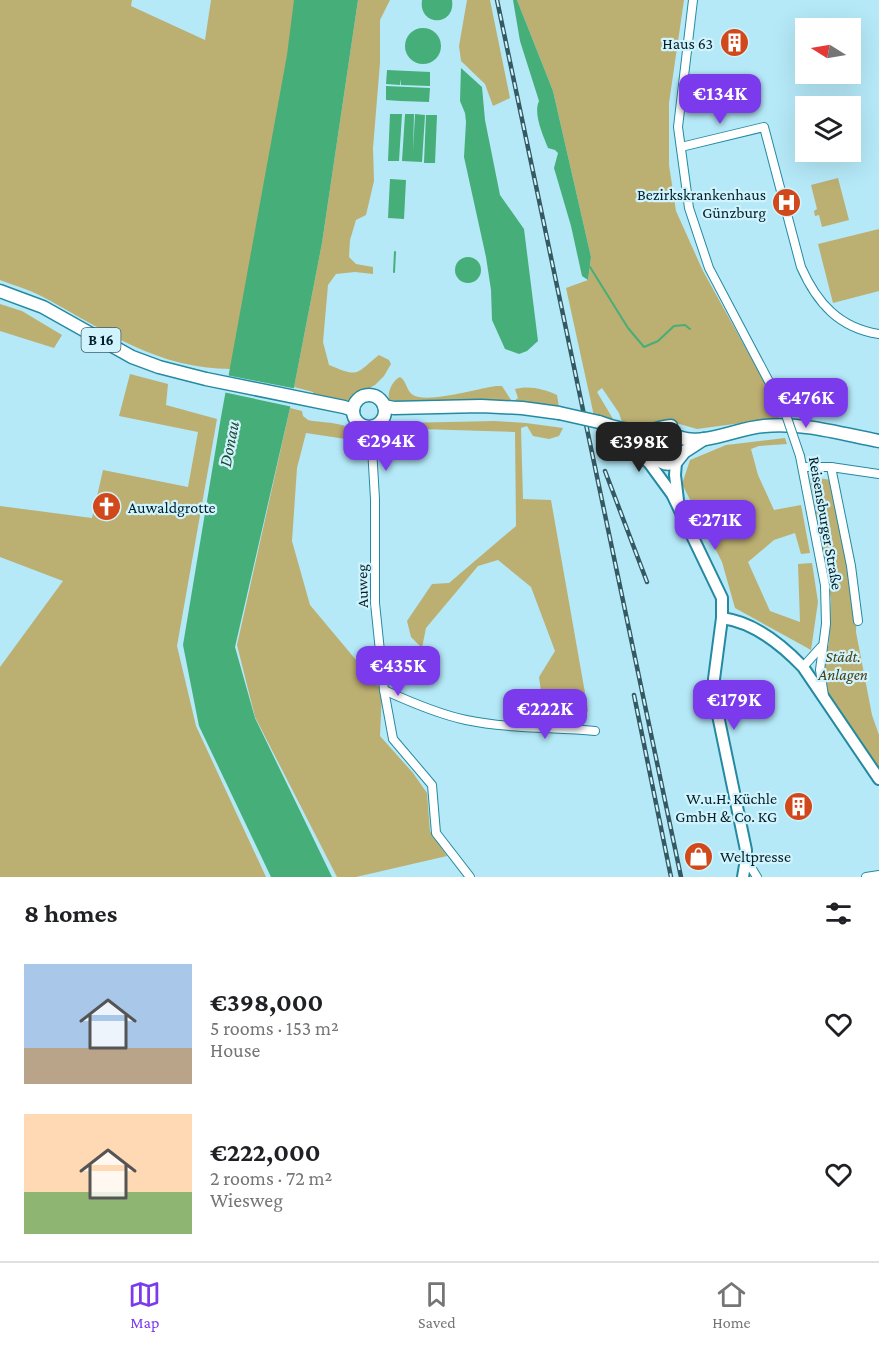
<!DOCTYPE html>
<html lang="en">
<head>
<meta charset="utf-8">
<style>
  :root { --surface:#fff; --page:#f2f2f2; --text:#202124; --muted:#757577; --line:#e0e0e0; --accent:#7c3aed }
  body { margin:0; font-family:"Crimson Pro",serif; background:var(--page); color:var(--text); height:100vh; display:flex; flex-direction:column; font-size:22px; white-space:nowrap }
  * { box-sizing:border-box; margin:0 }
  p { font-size:20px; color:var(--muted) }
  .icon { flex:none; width:33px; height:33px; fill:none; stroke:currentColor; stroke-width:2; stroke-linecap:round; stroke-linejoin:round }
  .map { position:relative; height:877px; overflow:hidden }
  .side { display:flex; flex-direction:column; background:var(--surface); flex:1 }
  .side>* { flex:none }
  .needle { width:39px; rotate:281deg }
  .controls { position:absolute; left:795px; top:18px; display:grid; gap:12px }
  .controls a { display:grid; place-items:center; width:66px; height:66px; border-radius:0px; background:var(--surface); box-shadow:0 6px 24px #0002; font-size:30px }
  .price { position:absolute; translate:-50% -51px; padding:0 14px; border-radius:12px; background:var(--accent); color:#fff; font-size:20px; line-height:39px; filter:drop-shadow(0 2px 3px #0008) }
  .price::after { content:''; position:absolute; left:50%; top:36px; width:18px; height:14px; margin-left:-9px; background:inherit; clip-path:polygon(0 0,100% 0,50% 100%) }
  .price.current { background:#222; color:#fff }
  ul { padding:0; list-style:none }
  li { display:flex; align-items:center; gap:18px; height:150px; padding:0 24px }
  li span { display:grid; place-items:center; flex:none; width:168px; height:120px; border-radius:0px; color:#555 }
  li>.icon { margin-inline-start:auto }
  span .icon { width:72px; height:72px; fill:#fffc; stroke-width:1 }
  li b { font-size:26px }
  h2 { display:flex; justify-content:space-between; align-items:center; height:72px; padding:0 24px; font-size:26px }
  .menu { display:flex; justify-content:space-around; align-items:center; height:84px; border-top:2px solid var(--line); background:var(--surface); font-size:16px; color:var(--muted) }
  .menu a { display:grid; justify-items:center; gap:3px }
  .menu .current { color:var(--accent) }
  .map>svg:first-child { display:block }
  .green { fill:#bcaf72 }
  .water { fill:#46ae78 }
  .pier { fill:#b5e9f8 }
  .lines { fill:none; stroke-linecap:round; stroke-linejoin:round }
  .stream { stroke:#46ae78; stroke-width:2 }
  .street-casing { stroke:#258aa1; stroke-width:10 }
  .secondary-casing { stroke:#258aa1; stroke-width:14 }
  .primary-casing { stroke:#258aa1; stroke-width:15 }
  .street { stroke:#fff; stroke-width:8 }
  .secondary { stroke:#fff; stroke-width:10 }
  .primary { stroke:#fff; stroke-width:12 }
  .rail-casing { stroke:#345962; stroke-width:4.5 }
  .rail { stroke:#d1f3fd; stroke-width:2; stroke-dasharray:7; stroke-linecap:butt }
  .street-bridge-casing { stroke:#258aa1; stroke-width:10; stroke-linecap:butt }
  .primary-bridge-casing { stroke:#258aa1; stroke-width:15; stroke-linecap:butt }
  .street-bridge { stroke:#fff; stroke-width:8 }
  .primary-bridge { stroke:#fff; stroke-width:12 }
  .labels { text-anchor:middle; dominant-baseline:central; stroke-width:4.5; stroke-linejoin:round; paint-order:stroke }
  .shield { fill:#d1f3fd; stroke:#405f68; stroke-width:1.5 }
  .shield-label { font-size:15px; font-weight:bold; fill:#022028 }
  .poi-label { font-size:16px; fill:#022028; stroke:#d1f3fd; text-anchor:end }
  .street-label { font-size:16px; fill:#022028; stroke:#d1f3fd }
  .park-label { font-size:16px; font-style:italic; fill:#4a4014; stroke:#d1f3fd }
  .water-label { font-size:18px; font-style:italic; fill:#1c4730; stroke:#d1f3fd }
</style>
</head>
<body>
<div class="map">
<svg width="879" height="877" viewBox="0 0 879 877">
  <rect width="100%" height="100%" fill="#b5e9f8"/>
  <g class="green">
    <path d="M0 0H132L131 6 205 40 211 0H295L288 55 231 369C159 369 107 332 47 299 33 291 16 286 0 280Z"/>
    <path d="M358 0H390L380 20V63L373 148 374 181 366 215 356 220 350 240 349 257 356 264 373 267V274L355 272 336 274 328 285 323 342 329 365C360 378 355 374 379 355L389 360 391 364 384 376 375 385 346 401 313 396V392L294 387 322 243Z"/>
    <path d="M467 0H490L510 98 493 106 485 84 461 61 459 46Z"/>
    <path d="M517 0H684L669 103V165L676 211 703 271 780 410 779 418 697 429 669 421 644 426H626L622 422 619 413 602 388 597 392 613 419 611 422 594 416 566 288 588 280 591 257 553 91Z"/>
    <path d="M838 178 849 220 822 227 819 215 815 216 814 211 817 209 811 185Z"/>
    <path d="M879 229V291L833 303 818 244Z"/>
    <path d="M0 304 22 311 62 335 54 348 0 331Z"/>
    <path d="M130 374 168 384 166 405 217 419 177 646 196 726 266 877H0V667L63 581 0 557V506L92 518 103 470 188 487 198 432 119 416Z"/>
    <path d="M400 377C407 381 406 391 413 395 427 404 479 388 496 386H502L511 400 514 401 518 398 515 389C528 385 545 389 557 395L559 407 546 405 396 403 389 399C387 392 393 380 400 377Z"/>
    <path d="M290 408 302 411 303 416 308 420C325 424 355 420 359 441L306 433 297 468 292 541 310 605 382 691 380 736 413 773 427 793 430 831 447 856 356 877H337L255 717 237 645Z"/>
    <path d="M495 421 526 423 563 428 559 436 549 439 533 436 527 426 521 428 523 499 551 500 588 710 585 719 574 723 513 721 516 714 543 706 539 677 555 651 531 587 498 560 478 566 426 628 422 648 411 637 407 621 432 584 449 583 516 526 515 432 387 428 390 424 402 423Z"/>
    <path d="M785 438 787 444 759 446 751 449 758 475 774 510 801 505 810 553 801 554 795 533 774 540 748 562 770 611 800 622 798 564 812 563 818 602 811 650 735 608 722 562 682 484 690 460 726 445Z"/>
    <path d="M810 477 832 480 857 604 856 632 872 715 879 735V773L851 734 828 692 822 663 829 644 831 599Z"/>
  </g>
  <g class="water">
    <path d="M294 0H358L322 243 290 408 235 647 255 718 332 877H271L199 726 183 645 221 417 287 55Z"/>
    <path d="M422 0H452C456 27 418 27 422 0Z"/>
    <path d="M513 0H517L553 91 591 257 588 280 582 276 571 226 554 168 558 153 555 150 548 148C543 135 533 114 539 101L520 41Z"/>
    <circle cx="423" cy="46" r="18"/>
    <path d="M461 68 482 87 485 120 500 195 524 229 538 341 527 351 519 354 505 349 492 320 491 290 486 257 464 157 466 122 465 113 460 101Z"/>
    <path d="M387 70 430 72V86L401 85V79L400 85 386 84Z"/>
    <path d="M386 86 430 88 429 102 400 101 401 90 400 101 386 100Z"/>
    <path d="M390 114H402L399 161H388Z"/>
    <path d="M405 114H414L413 152 415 114 425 115 422 162 402 161Z"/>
    <path d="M426 115H437L435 163H424Z"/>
    <path d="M390 179 406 180 404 219 388 218Z"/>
    <circle cx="468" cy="270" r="13"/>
  </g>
  <path class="pier" d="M226 375 297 389 293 407 223 392Z"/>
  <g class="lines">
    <g class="stream">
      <path d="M590 267 628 328 644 347 658 341 674 326 685 325 690 329"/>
      <path d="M394 272 395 252"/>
    </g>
    <defs>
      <g id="street">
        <path d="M693 0 678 127 689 208 709 268 785 412"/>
        <path d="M681 147 764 127 801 267C817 303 839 328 879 334"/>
        <path d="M361 425 371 446"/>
        <path d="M376 425 372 448 375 499V603L384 690 393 739 432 785 436 833 470 877"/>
        <path d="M800 456 825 585 826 624 820 670 824 696"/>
        <path d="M803 467H831L879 474"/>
        <path d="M831 467 851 566 858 621"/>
        <path d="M803 667 821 647"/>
        <path d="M384 690C410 702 438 714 466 720 509 729 552 727 595 731"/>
        <path d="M746 859 757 877"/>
        <path d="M866 877 879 875"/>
      </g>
      <g id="secondary">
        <path d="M624 439 650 464 672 494 722 598V618L714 679V696L746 850V859L743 877"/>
        <path d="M676 462 675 475 678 500"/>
        <path d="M722 618C754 622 782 645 803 667L879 779"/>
      </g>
      <g id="primary">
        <path d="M0 291 43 307 132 357 159 367 206 379 344 407 353 410"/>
        <circle cx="369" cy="411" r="16"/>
        <path d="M384 406 394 408 481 406 522 408 559 413"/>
        <path d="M599 422C615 428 634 433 652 430 658 429 664 426 671 426"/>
        <path d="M618 433C627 442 644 442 653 451 656 455 657 459 662 462 667 465 671 464 676 462L684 452 704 439"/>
        <path d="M653 452 657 439C668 431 671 435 682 438 688 440 699 440 705 439 725 436 743 428 764 426 802 422 842 434 879 441"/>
      </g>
    </defs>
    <use href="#street" class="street-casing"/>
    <use href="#secondary" class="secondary-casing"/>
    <use href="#primary" class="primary-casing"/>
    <use href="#street" class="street"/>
    <use href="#secondary" class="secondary"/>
    <use href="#primary" class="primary"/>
    <defs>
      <g id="rail">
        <path d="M497 0 681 877"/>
        <path d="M605 471 647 582"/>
        <path d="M634 695 671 877"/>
      </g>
    </defs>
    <use href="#rail" class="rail-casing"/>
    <use href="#rail" class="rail"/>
    <defs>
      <path id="street-bridge" d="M785 412 800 456"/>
      <path id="primary-bridge" d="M559 413 599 422"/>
    </defs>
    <use href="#street-bridge" class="street-bridge-casing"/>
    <use href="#primary-bridge" class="primary-bridge-casing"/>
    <use href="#street-bridge" class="street-bridge"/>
    <use href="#primary-bridge" class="primary-bridge"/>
  </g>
  <defs>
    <symbol id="building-disc" viewBox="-11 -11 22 22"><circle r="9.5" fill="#d1491b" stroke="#d1f3fd"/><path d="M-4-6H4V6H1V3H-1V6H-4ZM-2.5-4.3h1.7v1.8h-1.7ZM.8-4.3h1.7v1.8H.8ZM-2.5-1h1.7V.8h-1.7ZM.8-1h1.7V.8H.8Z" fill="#fff"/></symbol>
    <symbol id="hospital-disc" viewBox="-11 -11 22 22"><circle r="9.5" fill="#d1491b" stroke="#d1f3fd"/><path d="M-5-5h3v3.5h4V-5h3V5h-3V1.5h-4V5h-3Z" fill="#fff"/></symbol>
    <symbol id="church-disc" viewBox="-11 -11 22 22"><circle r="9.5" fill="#d1491b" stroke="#d1f3fd"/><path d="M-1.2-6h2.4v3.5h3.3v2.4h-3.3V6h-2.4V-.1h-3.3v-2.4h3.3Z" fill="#fff"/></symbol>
    <symbol id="shop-disc" viewBox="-11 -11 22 22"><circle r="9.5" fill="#d1491b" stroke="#d1f3fd"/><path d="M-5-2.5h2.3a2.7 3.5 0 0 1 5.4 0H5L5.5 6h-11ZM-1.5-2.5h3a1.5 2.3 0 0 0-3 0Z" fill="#fff"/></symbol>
  </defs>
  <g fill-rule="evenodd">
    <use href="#building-disc" x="718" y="26" width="33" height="33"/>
    <use href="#hospital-disc" x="770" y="186" width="33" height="33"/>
    <use href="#church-disc" x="90" y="490" width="33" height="33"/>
    <use href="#building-disc" x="782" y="790" width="33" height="33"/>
    <use href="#shop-disc" x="682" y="840" width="33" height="33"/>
  </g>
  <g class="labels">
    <rect class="shield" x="81.5" y="328" width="39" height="24" rx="4.5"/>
    <g class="shield-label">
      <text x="101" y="340">B 16</text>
    </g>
    <g class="poi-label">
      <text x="713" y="43">Haus 63</text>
      <text x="766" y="194">Bezirkskrankenhaus<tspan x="766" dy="18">Günzburg</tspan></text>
      <text x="128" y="507" text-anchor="start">Auwaldgrotte</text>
      <text x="777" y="798">W.u.H. Küchle<tspan x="777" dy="18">GmbH &amp; Co. KG</tspan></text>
      <text x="720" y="856" text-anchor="start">Weltpresse</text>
    </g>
    <g class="street-label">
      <text transform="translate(826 523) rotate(80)">Reisensburger Straße</text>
      <text transform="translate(362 586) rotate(-91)">Auweg</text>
    </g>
    <g class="park-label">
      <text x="843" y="656">Städt.<tspan x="843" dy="18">Anlagen</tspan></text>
    </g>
    <g class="water-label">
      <text transform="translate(229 444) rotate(-79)">Donau</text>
    </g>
  </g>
</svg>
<div class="controls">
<a><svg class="needle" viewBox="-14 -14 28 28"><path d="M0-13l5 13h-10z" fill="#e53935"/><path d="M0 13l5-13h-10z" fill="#757577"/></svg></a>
<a><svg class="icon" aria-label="layers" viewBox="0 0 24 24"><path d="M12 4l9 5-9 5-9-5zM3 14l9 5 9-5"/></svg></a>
</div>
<b class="price" style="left:720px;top:125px">€134K</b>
<b class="price" style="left:806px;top:429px">€476K</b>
<b class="price" style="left:386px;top:472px">€294K</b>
<b class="price current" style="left:639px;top:473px">€398K</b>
<b class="price" style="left:715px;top:551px">€271K</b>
<b class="price" style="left:398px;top:697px">€435K</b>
<b class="price" style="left:734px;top:731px">€179K</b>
<b class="price" style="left:545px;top:740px">€222K</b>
</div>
<section class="side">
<h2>8 homes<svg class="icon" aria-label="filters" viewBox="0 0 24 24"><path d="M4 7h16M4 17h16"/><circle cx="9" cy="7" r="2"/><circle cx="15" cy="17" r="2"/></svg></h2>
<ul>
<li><span style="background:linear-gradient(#a9c7e8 70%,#b9a48a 0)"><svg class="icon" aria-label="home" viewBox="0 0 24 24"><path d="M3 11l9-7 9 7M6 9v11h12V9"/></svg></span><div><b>€398,000</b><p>5 rooms · 153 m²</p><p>House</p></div><svg class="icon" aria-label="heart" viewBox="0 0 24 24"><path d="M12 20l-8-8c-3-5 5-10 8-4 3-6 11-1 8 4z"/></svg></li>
<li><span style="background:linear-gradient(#ffd9b3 65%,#8fb573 0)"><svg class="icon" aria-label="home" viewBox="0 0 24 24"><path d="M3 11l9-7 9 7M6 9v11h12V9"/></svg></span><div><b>€222,000</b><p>2 rooms · 72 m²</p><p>Wiesweg</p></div><svg class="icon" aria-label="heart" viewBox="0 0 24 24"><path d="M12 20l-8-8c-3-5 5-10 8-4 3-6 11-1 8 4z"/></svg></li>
</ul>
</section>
<nav class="menu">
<a class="current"><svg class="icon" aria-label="map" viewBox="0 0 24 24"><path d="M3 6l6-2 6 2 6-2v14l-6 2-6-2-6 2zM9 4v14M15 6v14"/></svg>Map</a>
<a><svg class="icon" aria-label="saved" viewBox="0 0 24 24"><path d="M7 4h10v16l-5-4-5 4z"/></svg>Saved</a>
<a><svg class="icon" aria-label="home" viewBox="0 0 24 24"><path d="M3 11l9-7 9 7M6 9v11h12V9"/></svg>Home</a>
</nav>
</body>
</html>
